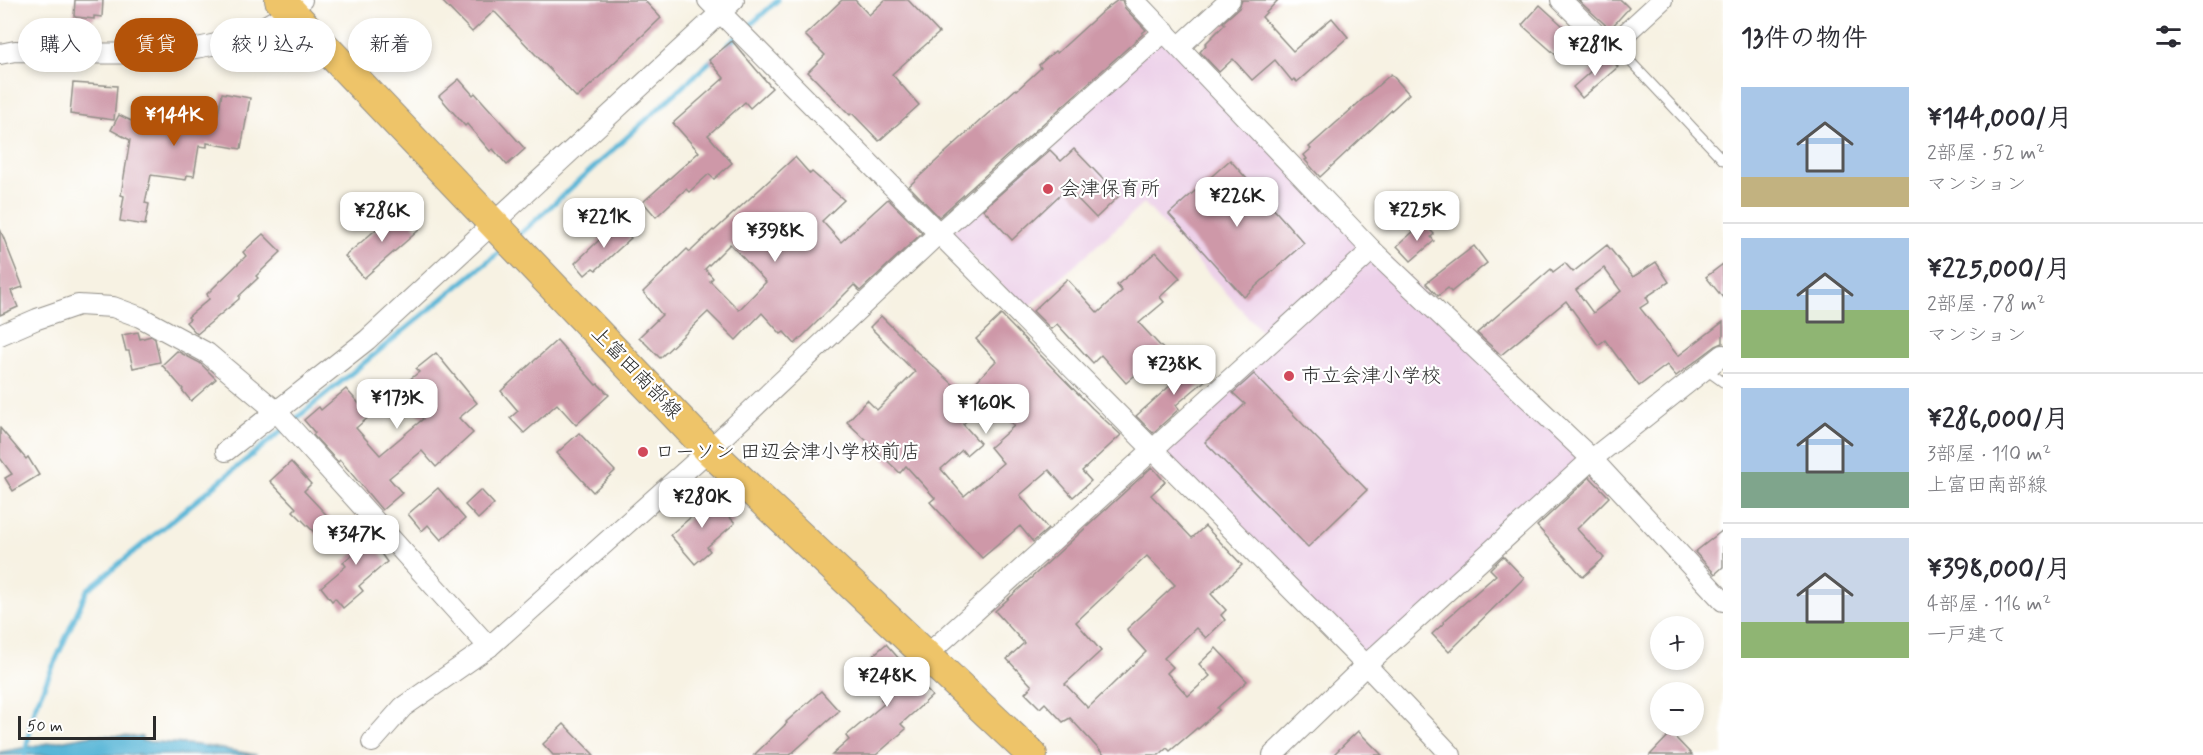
<!DOCTYPE html>
<html lang="ja">
<head>
<meta charset="utf-8">
<style>
  :root { --surface:#fff; --page:#f7f7f7; --text:#2b2b33; --muted:#7c7c81; --line:#e1e1e2; --accent:#b45309 }
  body { margin:0; font-family:Mynerve,"Klee One",sans-serif; background:var(--page); color:var(--text); height:100vh; display:flex; flex-direction:column; font-size:22px; white-space:nowrap }
  * { box-sizing:border-box; margin:0 }
  p { font-size:20px; color:var(--muted) }
  .icon { flex:none; width:33px; height:33px; fill:none; stroke:currentColor; stroke-width:2; stroke-linecap:round; stroke-linejoin:round }
  .map { position:relative; flex:1; overflow:hidden }
  .sheet { display:flex; flex-direction:column; background:var(--surface); width:480px }
  .sheet>* { flex:none }
  .guide { position:absolute; left:18px; top:18px; width:570px; height:54px; display:flex; gap:12px }
  .controls { position:absolute; left:1650px; top:616px; display:grid; gap:12px }
  .controls a { display:grid; place-items:center; width:54px; height:54px; border-radius:50%; background:var(--surface); box-shadow:0 3px 9px #0003; font-size:30px }
  .scale { position:absolute; left:18px; bottom:15px; width:138px; box-sizing:border-box; padding-left:6px; border:3px solid #2b2b2b; border-top:0; font-size:16px; line-height:21px; white-space:nowrap; color:#2b2b2b; -webkit-text-stroke:4px #fff; paint-order:stroke }
  .price { position:absolute; translate:-50% -51px; padding:0 14px; border-radius:12px; background:#fff; color:#222; font-size:20px; line-height:39px; filter:drop-shadow(0 2px 3px #0008) }
  .price::after { content:''; position:absolute; left:50%; top:36px; width:18px; height:14px; margin-left:-9px; background:inherit; clip-path:polygon(0 0,100% 0,50% 100%) }
  .price.current { background:var(--accent); color:#fff }
  ul { padding:0; list-style:none }
  li { display:flex; align-items:center; gap:18px; height:150px; padding:0 18px }
  li+li { border-top:2px solid var(--line) }
  li span { display:grid; place-items:center; flex:none; width:168px; height:120px; border-radius:0px; color:#555 }
  li>.icon { margin-inline-start:auto }
  span .icon { width:72px; height:72px; fill:#fffc; stroke-width:1 }
  li b { font-size:26px }
  h2 { display:flex; justify-content:space-between; align-items:center; height:72px; padding:0 18px; font-size:26px }
  .chip { padding:0 21px; border-radius:27px; background:var(--surface); box-shadow:0 3px 9px #0003; font-size:21px; line-height:54px }
  .chip.current { background:var(--accent); color:#fff }
  main { display:flex; flex:1; min-height:0 }
  .map>svg:first-child { display:block }
  .built { fill:#edd1e9 }
  .water { fill:#58b6d7; stroke:#427081; stroke-width:1.5 }
  .lines { fill:none; stroke-linecap:round; stroke-linejoin:round }
  .stream { stroke:#58b6d7; stroke-width:5 }
  .building { fill:#ce98a8; fill-rule:evenodd }
  .lane-casing { stroke:#918e87; stroke-width:11 }
  .street-casing { stroke:#918e87; stroke-width:22 }
  .primary-casing { stroke:#918e87; stroke-width:32 }
  .lane { stroke:#fff; stroke-width:9 }
  .street { stroke:#fff; stroke-width:20 }
  .primary { stroke:#eec469; stroke-width:30 }
  .poi-dot { fill:#d1495b; stroke:#fff; stroke-width:2 }
  .labels { text-anchor:middle; dominant-baseline:central; stroke-width:4.5; stroke-linejoin:round; paint-order:stroke }
  .poi-label { font-size:20px; fill:#2b2b2b; stroke:#fff; text-anchor:start }
  .street-label { font-size:20px; fill:#2b2b2b; stroke:#fff }
</style>
</head>
<body>
<main>
<div class="map">
<svg width="1723" height="755" viewBox="0 0 1723 755">
  <rect width="100%" height="100%" fill="#fff"/>
  <filter id="ink" filterUnits="userSpaceOnUse"><feTurbulence type="fractalNoise" baseFrequency=".0167" numOctaves="2"/><feDisplacementMap in="SourceGraphic" scale="12" xChannelSelector="R" yChannelSelector="G"/><feConvolveMatrix kernelMatrix="1 2 1 2 8 2 1 2 1" color-interpolation-filters="sRGB"/></filter>
  <filter id="wash" filterUnits="userSpaceOnUse"><feTurbulence type="fractalNoise" baseFrequency=".008" numOctaves="4" result="noise"/><feDisplacementMap in="SourceGraphic" scale="24" xChannelSelector="R" yChannelSelector="G"/><feGaussianBlur stdDeviation="1.35" result="paint"/><feColorMatrix in="noise" values="0 0 0 0 0 0 0 0 0 0 0 0 0 0 0 0 0 1.4 0 .05"/><feComposite in="paint" operator="in"/></filter>
  <g filter="url(#wash)">
    <rect width="100%" height="100%" fill="#f7f2e3"/>
    <path class="built" d="M1165 35 1592 459 1366 665 1152 451 1271 342 1144 203 1025 310 950 233Z"/>
    <path class="water" d="M92 735 142 737V741L199 745 257 755H0V752Z"/>
    <g class="lines">
      <g class="stream">
        <path d="M728 45 778 0"/>
        <path d="M517 237 714 58"/>
        <path d="M292 422 503 249"/>
        <path d="M25 755 34 709 87 590 285 428"/>
      </g>
    </g>
    <g id="blocks">
      <g class="building">
        <path d="M75 0H103L102 17 94 16V19L76 17 74 16Z"/>
        <path d="M441 0H644L661 18 577 98 494 11 472 32Z"/>
        <path d="M842 0H855L869 15 885 0H908L939 33 892 74 919 105 879 141 852 113 850 115 808 72 825 55 805 35Z"/>
        <path d="M1118 0H1122L1125 8 1146 30 1142 33 1143 34 939 217 909 186 983 118 1016 89 1017 90 1041 68 1039 65 1055 51 1057 53 1103 11Z"/>
        <path d="M1242 0H1278L1262 17 1293 51 1332 18 1348 37 1297 82 1294 79 1292 81 1275 60 1252 80 1233 59 1219 72 1200 52 1206 45 1205 44 1225 24 1223 22 1239 8Z"/>
        <path d="M1578 0H1621L1629 8 1610 29Z"/>
        <path d="M1540 5 1574 36 1557 56 1522 25Z"/>
        <path d="M732 41 772 88 750 108 745 102 708 135 732 163 714 179 709 174 689 192 686 189 656 217 643 202 699 152 673 123 724 78 709 60Z"/>
        <path d="M1608 56 1618 67 1582 98 1573 87Z"/>
        <path d="M1391 74 1409 94 1320 177 1305 160 1307 159 1304 155 1311 149 1309 147Z"/>
        <path d="M459 79 473 95 475 93 525 149 507 165 493 149 490 151 467 124 465 126 439 96Z"/>
        <path d="M73 83 117 86 114 120 70 114Z"/>
        <path d="M222 93 250 98 241 149 207 143V147L199 146 194 176 187 175 186 180 151 175 145 203 149 204 145 225 120 221 124 196 121 195 130 140 111 130 119 115 148 129 152 106 158 107 159 105 218 114Z"/>
        <path d="M1074 149 1119 196 1096 218 1067 188 1012 240 983 209 1050 150 1061 161Z"/>
        <path d="M795 157 810 174 812 172 844 200 822 221 841 242 888 199 922 233 860 291 854 285 795 344 784 332 781 334 762 313 736 340 708 312 660 358 639 337 662 315 643 292 687 249 690 252 713 230 714 231ZM730 244 766 282 739 310 710 281 713 278 705 269Z"/>
        <path d="M1230 160 1304 243 1244 297 1169 214Z"/>
        <path d="M400 209 419 230 364 278 345 256Z"/>
        <path d="M618 222 631 238 596 270 593 268 585 275 575 263Z"/>
        <path d="M1423 223 1434 234 1431 237 1434 241 1411 261 1397 246Z"/>
        <path d="M0 229 23 287 11 291 18 307 0 315Z"/>
        <path d="M263 234 281 252 256 276 258 278 239 296V299L197 334 186 322 190 319 188 317 209 299 207 294 246 256 243 252Z"/>
        <path d="M1607 245 1633 277 1656 262 1669 282 1646 297 1649 302 1640 308 1678 356 1723 322V343L1716 346 1676 376 1667 365 1639 386 1605 340 1598 345 1566 301 1501 355 1477 333 1551 269 1553 272 1565 263 1573 272ZM1604 268 1621 291 1593 313 1576 290Z"/>
        <path d="M1474 246 1487 263 1451 292 1448 288 1438 296 1426 283Z"/>
        <path d="M1156 252 1180 278 1160 297 1164 302 1139 323 1164 350 1126 383 1101 355 1093 363 1057 324 1051 329 1033 311 1067 279 1098 313 1122 291 1117 285Z"/>
        <path d="M1723 264V298L1706 277Z"/>
        <path d="M1001 315 1092 408 1121 435 1082 471 1091 481 1073 497 1049 470 1020 495 1048 529 1033 542 1020 526 982 558 930 502 935 498 906 466 900 473 847 422 867 400 877 410 915 372 870 327 881 316 917 352 964 394 996 361 976 339ZM991 399 1014 426 990 447 1003 463 964 496 941 469 962 450 966 455 980 443 963 424Z"/>
        <path d="M138 332 140 339 151 336 155 339 160 362 133 368 129 351H126L122 335Z"/>
        <path d="M557 340 596 385 598 384 609 395 576 425 557 404 524 433 510 418 518 411 501 391Z"/>
        <path d="M177 351 200 363 216 379 191 401 182 390 183 389 162 365Z"/>
        <path d="M436 353 477 403 459 418 473 433 436 467 422 451 389 478 402 493 382 510 340 460 338 462 313 435 315 433 304 420 319 407 321 410 346 389 370 416 356 428 380 455 423 419 398 389 419 372 416 369Z"/>
        <path d="M1200 359 1214 373 1176 405 1179 409 1153 433 1136 416Z"/>
        <path d="M1254 374 1367 490 1308 547 1205 442 1245 404 1233 393Z"/>
        <path d="M0 428 26 459 28 457 39 475 13 491 5 478 12 474 0 458Z"/>
        <path d="M579 433 615 471 593 492 557 453Z"/>
        <path d="M291 462 311 484 304 491 336 525 321 539 293 511 296 508 270 481Z"/>
        <path d="M1152 467 1165 482 1151 495 1192 538 1205 526 1242 565 1211 594 1226 610 1221 615 1225 620 1206 638 1196 628 1164 658 1173 667 1167 673 1188 696 1210 676 1199 664 1216 648 1247 681 1217 708 1219 710 1198 729 1197 728 1170 751 1167 748 1159 755H1104L1070 718 1063 722 1045 703 1040 708 1025 693 1032 686 1007 659 1024 643 995 611ZM1147 556 1175 585 1127 629 1128 632 1146 652 1088 708 1065 684 1101 651 1076 622Z"/>
        <path d="M1590 477 1609 497 1577 529 1604 558 1583 577 1537 526Z"/>
        <path d="M438 488 465 519 441 540 428 525 422 531 408 514Z"/>
        <path d="M481 490 494 504 478 519 465 505Z"/>
        <path d="M709 494 735 523 707 547 710 551 695 564 670 535 691 517 687 513Z"/>
        <path d="M356 517 383 548 379 551 387 562 359 586 363 591 343 608 335 598 332 601 321 587 346 566 343 562 361 547 344 528Z"/>
        <path d="M1723 530V567L1715 574 1695 552Z"/>
        <path d="M1503 556 1524 578 1449 652 1432 634 1444 623 1443 622 1496 575 1490 569Z"/>
        <path d="M886 644 932 696 901 724 906 729 876 755H832L849 740 846 736 885 703 881 699 895 687 870 658Z"/>
        <path d="M821 691 839 711 790 755H754L787 723 786 722Z"/>
        <path d="M564 724 594 755H553L543 744Z"/>
        <path d="M1358 731 1382 755H1333Z"/>
        <path d="M1671 733 1692 755H1650Z"/>
      </g>
    </g>
  </g>
  <g filter="url(#ink)">
    <use href="#blocks" fill-opacity="0" stroke="#918e87" stroke-width="1.5"/>
    <g class="lines">
      <defs>
        <g id="lane">
          <path d="M1614 44 1723 160"/>
          <path d="M1705 369 1723 382"/>
        </g>
        <g id="street">
          <path d="M708 0 1366 665 1451 755"/>
          <path d="M1134 0 1372 250 1592 459 1723 601"/>
          <path d="M1561 0 1600 38 1614 44 1662 0"/>
          <path d="M1180 46 1230 0"/>
          <path d="M0 54 15 51C108 52 229 69 302 0"/>
          <path d="M0 335 37 319 78 305 113 307 140 317 207 353 276 411 489 647"/>
          <path d="M226 451 367 340 734 0"/>
          <path d="M927 655 1372 250"/>
          <path d="M372 742 403 707 489 647 709 450 939 233 1165 31"/>
          <path d="M1273 755 1366 665 1592 459 1723 355"/>
        </g>
        <path id="primary" d="M280 0 709 450 1032 755"/>
      </defs>
      <use href="#lane" class="lane-casing"/>
      <use href="#street" class="street-casing"/>
      <use href="#primary" class="primary-casing"/>
      <use href="#lane" class="lane"/>
      <use href="#street" class="street"/>
      <use href="#primary" class="primary"/>
    </g>
  </g>
  <g class="poi-dot">
    <circle cx="1048" cy="189" r="6"/>
    <circle cx="1289" cy="376" r="6"/>
    <circle cx="643" cy="452" r="6"/>
  </g>
  <g class="labels">
    <g class="poi-label">
      <text x="1060" y="189">会津保育所</text>
      <text x="1301" y="376">市立会津小学校</text>
      <text x="655" y="452">ローソン 田辺会津小学校前店</text>
    </g>
    <g class="street-label">
      <text transform="translate(636 373) rotate(46)">上富田南部線</text>
    </g>
  </g>
</svg>
<div class="controls">
<a>+</a>
<a>−</a>
</div>
<div class="scale">50 m</div>
<b class="price" style="left:1595px;top:77px">¥281K</b>
<b class="price current" style="left:174px;top:147px">¥144K</b>
<b class="price" style="left:1237px;top:228px">¥226K</b>
<b class="price" style="left:1417px;top:242px">¥225K</b>
<b class="price" style="left:382px;top:243px">¥286K</b>
<b class="price" style="left:604px;top:249px">¥221K</b>
<b class="price" style="left:775px;top:263px">¥398K</b>
<b class="price" style="left:1174px;top:396px">¥238K</b>
<b class="price" style="left:397px;top:430px">¥173K</b>
<b class="price" style="left:986px;top:435px">¥160K</b>
<b class="price" style="left:702px;top:529px">¥280K</b>
<b class="price" style="left:356px;top:566px">¥347K</b>
<b class="price" style="left:887px;top:708px">¥248K</b>
<div class="guide">
<a class="chip">購入</a>
<a class="chip current">賃貸</a>
<a class="chip">絞り込み</a>
<a class="chip">新着</a>
</div>
</div>
<section class="sheet">
<h2>13件の物件<svg class="icon" aria-label="filters" viewBox="0 0 24 24"><path d="M4 7h16M4 17h16"/><circle cx="9" cy="7" r="2"/><circle cx="15" cy="17" r="2"/></svg></h2>
<ul>
<li><span style="background:linear-gradient(#a9c7e8 75%,#c2b280 0)"><svg class="icon" aria-label="home" viewBox="0 0 24 24"><path d="M3 11l9-7 9 7M6 9v11h12V9"/></svg></span><div><b>¥144,000/月</b><p>2部屋 · 52 m²</p><p>マンション</p></div></li>
<li><span style="background:linear-gradient(#a9c7e8 60%,#8fb573 0)"><svg class="icon" aria-label="home" viewBox="0 0 24 24"><path d="M3 11l9-7 9 7M6 9v11h12V9"/></svg></span><div><b>¥225,000/月</b><p>2部屋 · 78 m²</p><p>マンション</p></div></li>
<li><span style="background:linear-gradient(#a9c7e8 70%,#7fa58c 0)"><svg class="icon" aria-label="home" viewBox="0 0 24 24"><path d="M3 11l9-7 9 7M6 9v11h12V9"/></svg></span><div><b>¥286,000/月</b><p>3部屋 · 110 m²</p><p>上富田南部線</p></div></li>
<li><span style="background:linear-gradient(#c9d6e8 70%,#8fb573 0)"><svg class="icon" aria-label="home" viewBox="0 0 24 24"><path d="M3 11l9-7 9 7M6 9v11h12V9"/></svg></span><div><b>¥398,000/月</b><p>4部屋 · 116 m²</p><p>一戸建て</p></div></li>
</ul>
</section>
</main>
</body>
</html>
